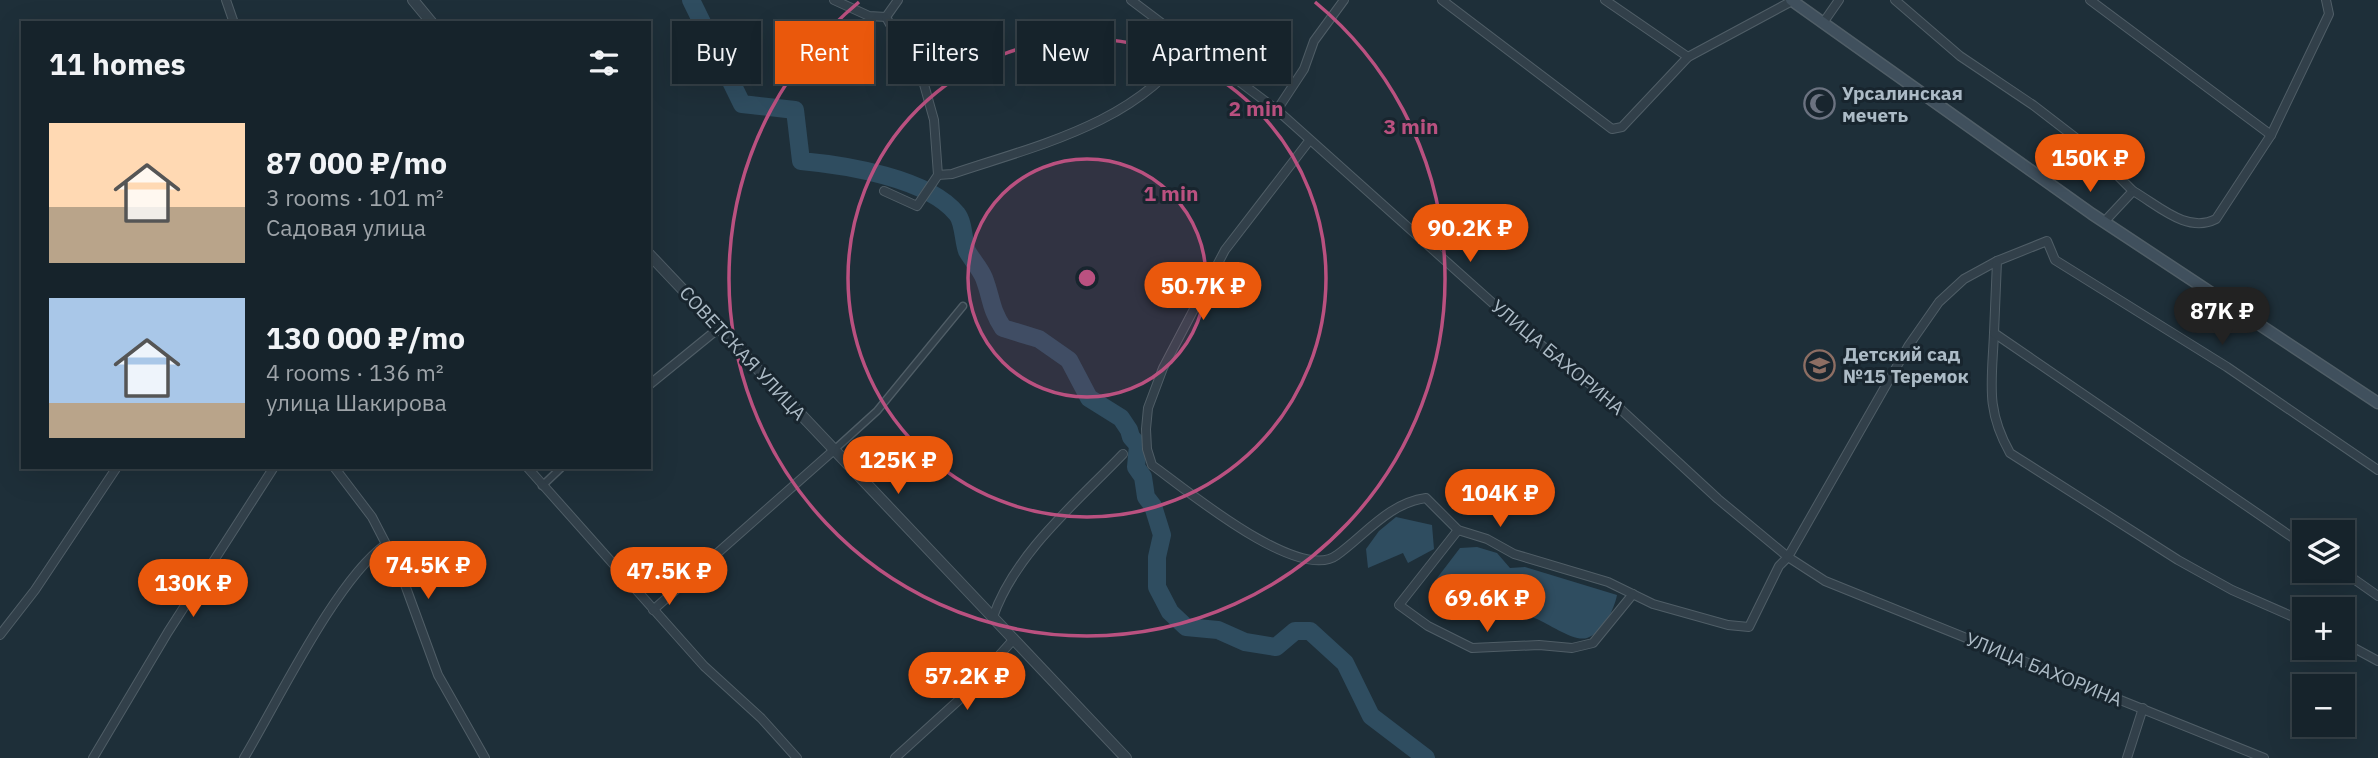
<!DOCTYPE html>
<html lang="en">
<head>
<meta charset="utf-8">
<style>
  :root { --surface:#16232b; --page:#1f2b33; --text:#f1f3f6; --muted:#9ea4a9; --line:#354047; --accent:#ea580c }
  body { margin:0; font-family:"IBM Plex Sans",sans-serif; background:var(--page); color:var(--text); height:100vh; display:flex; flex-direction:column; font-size:26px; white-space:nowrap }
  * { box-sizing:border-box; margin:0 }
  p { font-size:23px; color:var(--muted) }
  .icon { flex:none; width:38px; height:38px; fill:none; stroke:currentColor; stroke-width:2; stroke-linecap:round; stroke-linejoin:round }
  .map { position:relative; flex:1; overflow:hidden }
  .drawer { position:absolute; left:21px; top:21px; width:630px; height:448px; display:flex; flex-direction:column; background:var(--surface); border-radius:0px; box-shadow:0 7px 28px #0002,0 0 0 2px var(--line) }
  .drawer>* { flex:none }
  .top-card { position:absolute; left:672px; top:21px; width:665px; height:63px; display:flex; gap:14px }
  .fabs { position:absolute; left:2292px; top:520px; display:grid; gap:14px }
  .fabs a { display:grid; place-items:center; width:63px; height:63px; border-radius:0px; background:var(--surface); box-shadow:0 7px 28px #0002,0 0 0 2px var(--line); font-size:35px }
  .price { position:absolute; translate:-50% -60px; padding:0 16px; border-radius:24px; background:var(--accent); color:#fff; font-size:23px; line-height:46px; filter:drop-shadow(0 2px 4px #0008) }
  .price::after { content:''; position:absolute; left:50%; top:42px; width:21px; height:16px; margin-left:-10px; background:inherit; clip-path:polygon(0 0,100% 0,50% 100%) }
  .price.selected { background:#222; color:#fff }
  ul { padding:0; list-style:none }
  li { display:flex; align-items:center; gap:21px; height:175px; padding:0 28px }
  li span { display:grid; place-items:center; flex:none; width:196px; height:140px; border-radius:0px; color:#555 }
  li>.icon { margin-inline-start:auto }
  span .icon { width:84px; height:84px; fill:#fffc; stroke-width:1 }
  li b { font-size:30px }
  h2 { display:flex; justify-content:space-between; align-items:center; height:84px; padding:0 28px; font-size:30px }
  .chip { padding:0 24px; border-radius:0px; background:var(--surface); box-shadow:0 7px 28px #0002,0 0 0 2px var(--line); font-size:24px; line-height:63px }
  .chip.selected { background:var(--accent); color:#fff }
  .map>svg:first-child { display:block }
  .water { fill:#2f4d60 }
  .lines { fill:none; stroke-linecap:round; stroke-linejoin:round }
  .river { stroke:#2f4d60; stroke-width:18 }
  .pedestrian-casing { stroke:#505e67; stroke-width:9 }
  .minor-casing { stroke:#505e67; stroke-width:10 }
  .tertiary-casing { stroke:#505e67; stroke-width:12 }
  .secondary-casing { stroke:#505e67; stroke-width:13 }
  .pedestrian { stroke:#32404a; stroke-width:6 }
  .minor { stroke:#32404a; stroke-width:8 }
  .tertiary { stroke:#32404a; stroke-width:10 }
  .secondary { stroke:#40505d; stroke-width:10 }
  .ring { fill:none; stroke:#ba5180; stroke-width:3.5 }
  .labels { text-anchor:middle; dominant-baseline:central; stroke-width:6; stroke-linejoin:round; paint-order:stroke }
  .poi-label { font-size:19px; font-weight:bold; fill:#acbbc6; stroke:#18252e; text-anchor:start }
  .street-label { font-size:19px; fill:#acbbc6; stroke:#18252e }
  .centre { fill:#ba5180; stroke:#18252e; stroke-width:3.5 }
  .ring-label { font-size:21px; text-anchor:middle; font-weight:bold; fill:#ba5180; stroke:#18252e; stroke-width:6; stroke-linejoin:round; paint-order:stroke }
</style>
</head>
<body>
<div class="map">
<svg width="2378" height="758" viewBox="0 0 2378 758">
  <rect width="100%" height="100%" fill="#1e2f39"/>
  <g class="water">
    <path d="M1396 517 1432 525 1434 549 1408 563 1403 553 1368 568 1366 549 1379 531Z"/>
    <path d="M1477 547 1497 553 1510 568 1525 567 1617 595C1614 610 1603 633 1587 638 1574 642 1549 624 1537 619 1503 607 1471 605 1436 598L1431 586 1460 548Z"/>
  </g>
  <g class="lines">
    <path class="river" d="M691 0 742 104 795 110 801 161C845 165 928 178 957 214 964 223 963 240 967 251 972 260 980 268 984 278 992 299 990 308 1003 328L1039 339 1069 360 1089 398 1121 418 1129 430 1131 437 1138 445 1136 467 1143 477 1146 497 1153 506 1162 535 1157 557V587L1170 612 1186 627 1218 630 1245 642 1276 647 1295 631H1310L1345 663 1371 716 1426 758"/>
    <defs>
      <g id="pedestrian">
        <path d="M834 450 877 411 963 306"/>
        <path d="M542 486 562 467"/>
      </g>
      <g id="minor">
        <path d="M226 0 234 23"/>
        <path d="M834 0 869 16 886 17"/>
        <path d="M1131 0 1277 110 1525 332 1615 404 1718 499 1788 557 1779 566 1749 627 1728 625 1653 604 1608 582 1514 554 1487 539 1458 530 1426 498C1389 503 1366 534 1337 555 1299 584 1184 488 1152 465L1147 449 1146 429 1148 408 1163 368 1225 250 1309 141"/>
        <path d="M1442 0 1612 129 1622 127 1688 57 1792 1"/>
        <path d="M1605 0 1688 57"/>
        <path d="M1895 0 1960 56 2033 105 2094 152 2133 191 2104 222"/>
        <path d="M2090 0 2271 135"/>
        <path d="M1823 23 1839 0"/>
        <path d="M1277 110 1304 69 1314 41 1344 0"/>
        <path d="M938 175 952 174C1035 146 1139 123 1190 45"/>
        <path d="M884 191 917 206 938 175 934 120 920 70 910 60 886 17 898 0"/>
        <path d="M2133 191C2158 205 2187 234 2216 219L2271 135 2329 14 2326 0"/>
        <path d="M1997 261 1964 279 1939 302 1909 345 1788 557 1825 581 2264 758"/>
        <path d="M1994 333C1992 382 1985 409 2010 453L2178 560 2232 590 2305 622"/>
        <path d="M649 385 719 328"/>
        <path d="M334 467 372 517 400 571 438 675 485 758"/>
        <path d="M527 467 704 666 761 718 797 758"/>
        <path d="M1458 530 1399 605 1428 626 1472 648 1539 645 1572 648 1593 643 1633 594"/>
        <path d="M2305 546 1994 333 1997 261 2047 241 2055 260 2227 367 2378 470"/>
        <path d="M2341 570 2378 596"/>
        <path d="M653 610 834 450"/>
        <path d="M993 617C1015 553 1077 502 1123 454"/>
        <path d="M0 635 35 590 117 467"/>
        <path d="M2343 642 2378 661"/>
        <path d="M93 758 168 632 274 467"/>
        <path d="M244 758C277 703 336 580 385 545"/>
        <path d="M895 758 961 698 1013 640"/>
        <path d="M2127 758 2143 708"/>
      </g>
      <g id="tertiary">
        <path d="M413 0 432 23"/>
        <path d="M649 254 1126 758"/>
      </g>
      <path id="secondary" d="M1791 0 2092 214 2378 403"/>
    </defs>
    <use href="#pedestrian" class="pedestrian-casing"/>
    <use href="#minor" class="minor-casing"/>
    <use href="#tertiary" class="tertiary-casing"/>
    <use href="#secondary" class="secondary-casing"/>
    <use href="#pedestrian" class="pedestrian"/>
    <use href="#minor" class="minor"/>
    <use href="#tertiary" class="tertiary"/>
    <use href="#secondary" class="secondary"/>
  </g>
  <circle cx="1087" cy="278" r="119" fill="#ba5180" fill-opacity=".12"/>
  <g class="ring">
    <circle cx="1087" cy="278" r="119"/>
    <circle cx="1087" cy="278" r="239"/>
    <path d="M1315 2A358 358 0 1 1 859 2"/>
  </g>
  <defs>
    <symbol id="mosque-ring" viewBox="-11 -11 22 22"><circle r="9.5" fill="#18252e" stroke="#6b7280" stroke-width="1.5"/><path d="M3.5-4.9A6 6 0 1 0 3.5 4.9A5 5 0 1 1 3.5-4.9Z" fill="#6b7280"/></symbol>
    <symbol id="school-ring" viewBox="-11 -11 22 22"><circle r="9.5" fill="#18252e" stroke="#8d6e63" stroke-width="1.5"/><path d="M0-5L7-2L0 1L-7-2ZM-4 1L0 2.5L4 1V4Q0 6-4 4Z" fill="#8d6e63"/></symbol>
  </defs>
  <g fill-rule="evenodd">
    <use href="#mosque-ring" x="1802" y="86" width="35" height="35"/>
    <use href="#school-ring" x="1802" y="348" width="35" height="35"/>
  </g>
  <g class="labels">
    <g class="poi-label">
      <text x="1842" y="93">Урсалинская<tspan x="1842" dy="22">мечеть</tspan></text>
      <text x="1843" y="354">Детский сад<tspan x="1843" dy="22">№15 Теремок</tspan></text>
    </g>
    <g class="street-label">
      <text transform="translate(743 353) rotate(47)">СОВЕТСКАЯ УЛИЦА</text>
      <text transform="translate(1558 357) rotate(40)">УЛИЦА БАХОРИНА</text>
      <text transform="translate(2044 669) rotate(22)">УЛИЦА БАХОРИНА</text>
    </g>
  </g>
  <circle cx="1087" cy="278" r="10" class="centre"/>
  <g class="ring-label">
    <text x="1256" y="116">2 min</text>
    <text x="1411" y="134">3 min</text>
    <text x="1171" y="201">1 min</text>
  </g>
</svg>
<div class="fabs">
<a><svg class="icon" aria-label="layers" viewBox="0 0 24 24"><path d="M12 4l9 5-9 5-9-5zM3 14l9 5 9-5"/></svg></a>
<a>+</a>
<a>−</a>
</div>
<b class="price" style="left:2090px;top:194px">150K ₽</b>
<b class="price" style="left:1470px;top:264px">90.2K ₽</b>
<b class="price" style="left:1203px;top:322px">50.7K ₽</b>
<b class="price selected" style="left:2222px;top:347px">87K ₽</b>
<b class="price" style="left:898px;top:496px">125K ₽</b>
<b class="price" style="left:1500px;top:529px">104K ₽</b>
<b class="price" style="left:428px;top:601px">74.5K ₽</b>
<b class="price" style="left:669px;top:607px">47.5K ₽</b>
<b class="price" style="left:193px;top:619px">130K ₽</b>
<b class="price" style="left:1487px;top:634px">69.6K ₽</b>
<b class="price" style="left:967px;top:712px">57.2K ₽</b>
<div class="top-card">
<a class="chip">Buy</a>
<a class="chip selected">Rent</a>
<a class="chip">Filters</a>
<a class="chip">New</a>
<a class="chip">Apartment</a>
</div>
<section class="drawer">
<h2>11 homes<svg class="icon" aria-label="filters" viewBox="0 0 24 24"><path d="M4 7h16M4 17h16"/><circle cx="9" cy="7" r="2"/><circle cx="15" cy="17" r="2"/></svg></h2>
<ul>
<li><span style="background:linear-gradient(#ffd9b3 60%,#b9a48a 0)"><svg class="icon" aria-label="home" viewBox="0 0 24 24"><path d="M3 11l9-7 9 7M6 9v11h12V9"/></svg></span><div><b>87 000 ₽/mo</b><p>3 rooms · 101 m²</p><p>Садовая улица</p></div></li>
<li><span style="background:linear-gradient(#a9c7e8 75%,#b9a48a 0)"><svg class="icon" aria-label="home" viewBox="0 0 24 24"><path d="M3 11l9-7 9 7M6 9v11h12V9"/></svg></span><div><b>130 000 ₽/mo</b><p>4 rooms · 136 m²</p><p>улица Шакирова</p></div></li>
</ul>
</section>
</div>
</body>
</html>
